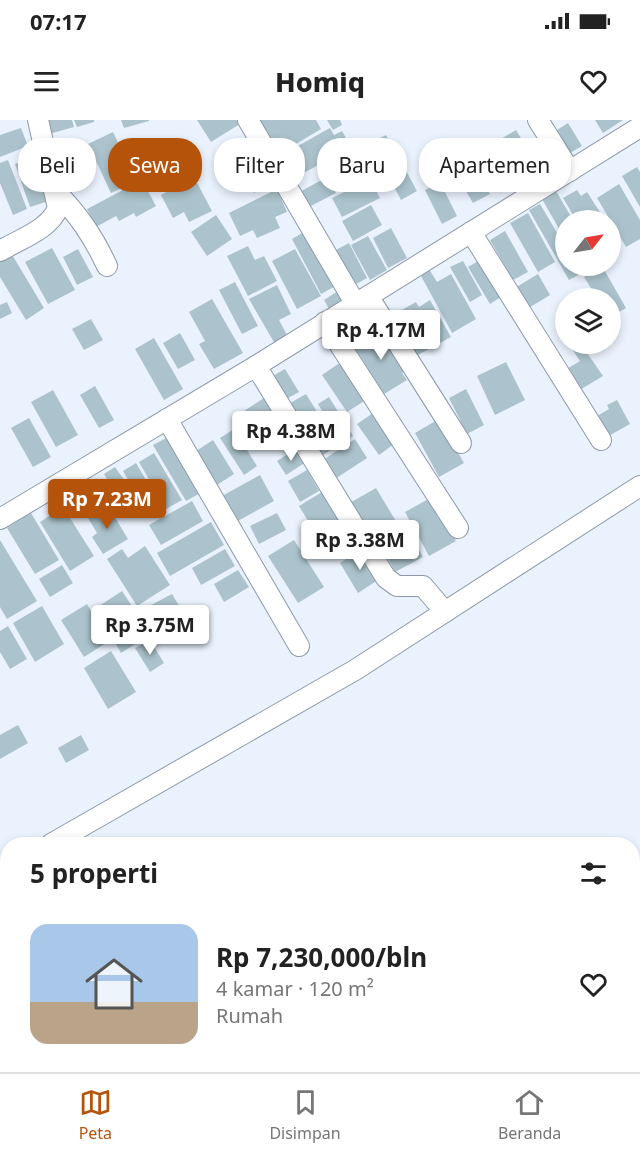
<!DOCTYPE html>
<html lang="id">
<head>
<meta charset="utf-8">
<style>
  :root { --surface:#fff; --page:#f2f2f2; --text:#222; --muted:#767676; --line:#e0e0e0; --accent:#b45309 }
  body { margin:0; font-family:"Noto Sans",sans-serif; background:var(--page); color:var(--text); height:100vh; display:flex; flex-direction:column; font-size:22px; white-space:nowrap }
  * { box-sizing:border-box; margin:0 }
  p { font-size:20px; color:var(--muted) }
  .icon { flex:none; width:33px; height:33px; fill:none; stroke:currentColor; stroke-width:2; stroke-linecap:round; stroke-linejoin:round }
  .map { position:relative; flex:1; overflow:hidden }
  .side { position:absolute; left:0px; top:717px; width:640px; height:236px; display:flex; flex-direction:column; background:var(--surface); border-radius:24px 24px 0 0; box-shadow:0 3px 9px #0003 }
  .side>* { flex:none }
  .banner { position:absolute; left:18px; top:18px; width:604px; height:54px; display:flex; gap:12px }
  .needle { width:39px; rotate:59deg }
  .buttons { position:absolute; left:555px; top:90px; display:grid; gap:12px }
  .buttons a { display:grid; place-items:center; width:66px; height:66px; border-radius:50%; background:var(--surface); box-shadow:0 3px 9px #0003; font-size:30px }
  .price { position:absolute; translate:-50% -51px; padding:0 14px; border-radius:6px; background:#fff; color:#222; font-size:20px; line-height:39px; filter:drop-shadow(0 2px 3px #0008) }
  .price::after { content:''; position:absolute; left:50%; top:36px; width:18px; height:14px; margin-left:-9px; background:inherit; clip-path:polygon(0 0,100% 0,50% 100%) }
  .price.current { background:var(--accent); color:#fff }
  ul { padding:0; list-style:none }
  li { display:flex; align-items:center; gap:18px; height:150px; padding:0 30px }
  li span { display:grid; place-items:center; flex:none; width:168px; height:120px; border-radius:18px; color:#555 }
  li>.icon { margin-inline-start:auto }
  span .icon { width:72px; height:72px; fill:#fffc; stroke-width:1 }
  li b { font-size:26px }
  h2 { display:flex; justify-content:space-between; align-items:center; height:72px; padding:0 30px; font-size:26px }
  .chip { padding:0 21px; border-radius:24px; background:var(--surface); box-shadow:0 3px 9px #0003; font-size:21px; line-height:54px }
  .chip.current { background:var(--accent); color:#fff }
  .status { display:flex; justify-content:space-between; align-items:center; height:42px; padding:0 30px; background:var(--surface); direction:ltr }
  .status svg { height:16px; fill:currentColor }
  header { display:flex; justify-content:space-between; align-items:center; height:78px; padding:0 30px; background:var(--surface); font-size:27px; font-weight:800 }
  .menu { display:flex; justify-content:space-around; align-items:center; height:84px; border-top:2px solid var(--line); background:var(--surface); font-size:16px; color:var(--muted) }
  .menu a { display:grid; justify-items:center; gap:3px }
  .menu .current { color:var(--accent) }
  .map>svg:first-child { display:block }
  .building { fill:#acc3cd }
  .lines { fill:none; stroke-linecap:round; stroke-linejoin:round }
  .minor-casing { stroke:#8d99aa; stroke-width:22 }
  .minor { stroke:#fff; stroke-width:20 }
</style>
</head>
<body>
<div class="status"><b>07:17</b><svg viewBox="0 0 49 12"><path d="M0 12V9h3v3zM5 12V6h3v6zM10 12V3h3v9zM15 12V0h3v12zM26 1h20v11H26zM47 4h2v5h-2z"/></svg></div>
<header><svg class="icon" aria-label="menu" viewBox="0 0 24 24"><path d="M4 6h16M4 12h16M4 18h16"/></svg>Homiq<svg class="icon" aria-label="heart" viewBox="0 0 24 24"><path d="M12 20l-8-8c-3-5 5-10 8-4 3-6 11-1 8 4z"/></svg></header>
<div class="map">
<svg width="640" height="952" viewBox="0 0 640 952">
  <rect width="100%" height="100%" fill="#eaf2fd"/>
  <g class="building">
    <path d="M45 0H72L74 7 49 14Z"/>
    <path d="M74 0H94V2L77 7Z"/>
    <path d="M121 0H149V1L124 8Z"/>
    <path d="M197 0H242L243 2 211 22Z"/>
    <path d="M258 0H316L321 9 276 36Z"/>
    <path d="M327 0H340L342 5 333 10Z"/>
    <path d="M595 0H623L603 13Z"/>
    <path d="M568 3 582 26 570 33 557 10Z"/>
    <path d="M21 8 28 26 0 37V15Z"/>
    <path d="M330 8 334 15 342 11 351 27 300 55 287 32Z"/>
    <path d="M516 10 537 44 520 54 499 20Z"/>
    <path d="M113 12 136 61 111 73 88 24Z"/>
    <path d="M386 15 397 37 371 50 360 28Z"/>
    <path d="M545 18 561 44 546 53 530 27Z"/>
    <path d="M256 22 276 61 254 73 233 35Z"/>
    <path d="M463 27 490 74 473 83 460 61 448 68 433 44Z"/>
    <path d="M181 35 186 45 168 52 164 42Z"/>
    <path d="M37 37 52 80 30 87 15 44Z"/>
    <path d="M8 40 27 89 13 95 0 63V43Z"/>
    <path d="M403 45 417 71 401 80 387 54Z"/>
    <path d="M637 47 640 52V87L622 56Z"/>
    <path d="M194 57 212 91 189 102 184 92 173 98 161 75Z"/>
    <path d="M327 57 336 73 305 89 296 74Z"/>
    <path d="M370 59 380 78 342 97 332 78Z"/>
    <path d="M142 60 156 86 136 97 134 93 119 101 116 96 96 107 87 89Z"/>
    <path d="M440 62 457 96 442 104 425 70Z"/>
    <path d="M619 64 640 100V119L626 127 597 78Z"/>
    <path d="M277 69 287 92 275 97 280 108 257 118 253 110 240 116 229 93Z"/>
    <path d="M577 70 581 76 587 72 605 100H576L563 78Z"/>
    <path d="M556 71 573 100H566V121L542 79Z"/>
    <path d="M540 84 566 128V146H576L580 154 569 160 529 90Z"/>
    <path d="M371 85 382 105 353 121 342 101Z"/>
    <path d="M528 93 555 142 538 152 510 103Z"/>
    <path d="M216 95 232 119 207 136 191 112Z"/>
    <path d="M391 108 407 138 388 148 373 118Z"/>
    <path d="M309 109 339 164 321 174 292 119Z"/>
    <path d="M505 111 528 152 513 160 490 120Z"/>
    <path d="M368 116 387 150 370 160 351 125Z"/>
    <path d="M349 123 367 158 351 167 332 132Z"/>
    <path d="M248 126 255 140 264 136 277 161 248 176 227 136Z"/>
    <path d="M52 128 75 170 48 184 25 142Z"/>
    <path d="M78 129 93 157 77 165 63 137Z"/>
    <path d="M295 129 321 176 297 189 272 141Z"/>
    <path d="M11 133 44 188 26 200 0 157V140Z"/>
    <path d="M480 140 501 177 490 184 468 147Z"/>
    <path d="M463 141 482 175 470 182 450 147Z"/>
    <path d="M602 146 626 188 610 197V178H597L584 157Z"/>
    <path d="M429 149 437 162 451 154 476 199 452 213 420 154Z"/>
    <path d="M538 154 550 175 527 189 515 168Z"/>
    <path d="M235 162 258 206 242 214 219 170Z"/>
    <path d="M277 165 291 194 279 200 288 217 275 224 249 179Z"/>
    <path d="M338 171 345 183 331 192 324 180Z"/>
    <path d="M212 179 243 233 214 249 199 224 205 221 189 192Z"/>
    <path d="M430 180 451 217 414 237 391 196 416 182 419 187Z"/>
    <path d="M7 182 12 193 0 199V185Z"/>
    <path d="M355 194 365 210 348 220 338 204Z"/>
    <path d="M91 199 103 220 84 230 72 209Z"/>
    <path d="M374 209 386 228 392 223 408 249 402 253 407 260 384 274 352 223Z"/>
    <path d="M180 213 195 240 178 249 163 223Z"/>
    <path d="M154 218 183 269 164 280 135 229Z"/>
    <path d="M581 224 603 256 578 271 565 250 580 241 572 229Z"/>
    <path d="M344 240 369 278 347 292 322 255Z"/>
    <path d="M506 242 525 280 495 295 477 256Z"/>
    <path d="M285 249 299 272 283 281 269 258Z"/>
    <path d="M95 266 114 300 99 308 80 275Z"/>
    <path d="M466 269 484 305 467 314 449 278Z"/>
    <path d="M53 270 78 315 56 327 31 282Z"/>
    <path d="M306 274 319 295 298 308 285 286Z"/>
    <path d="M267 276 289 312 266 327 244 291Z"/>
    <path d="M329 277 353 316 323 335 310 314 329 302 318 284Z"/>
    <path d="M617 280 630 304 605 318 594 298 609 289 607 285Z"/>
    <path d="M376 291 397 322 379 335 357 304Z"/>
    <path d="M29 298 51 337 33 347 11 308Z"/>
    <path d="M439 299 464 343 439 357 415 313Z"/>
    <path d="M234 309 257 346 244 355 220 318Z"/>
    <path d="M172 315 204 371 186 381 153 325Z"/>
    <path d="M355 319 367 338 332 361 320 342Z"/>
    <path d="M213 320 234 354 214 367 193 333Z"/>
    <path d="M297 328 306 342 286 355 277 341Z"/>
    <path d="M154 333 182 380 166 389 139 342Z"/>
    <path d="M136 343 153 372 140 380 123 351Z"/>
    <path d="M115 347 127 364 115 372 104 354Z"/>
    <path d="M307 350 319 371 300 382 288 361Z"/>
    <path d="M260 355 274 381 236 402 222 376Z"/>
    <path d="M376 368 397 403 368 420 348 384Z"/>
    <path d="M327 369 354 415 326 431 299 386Z"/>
    <path d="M432 377 456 421 429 436 405 392Z"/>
    <path d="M192 381 203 401 161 425 149 405Z"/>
    <path d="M108 386 128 419 103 434 92 417 97 413 88 398Z"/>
    <path d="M63 387 94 436 70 451 40 402Z"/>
    <path d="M31 393 59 440 35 454 7 408Z"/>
    <path d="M277 393 286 410 259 424 250 406Z"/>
    <path d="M211 402 224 425 170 456 157 433Z"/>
    <path d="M406 405 423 437 395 452 378 420Z"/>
    <path d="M0 420 37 481 7 499 0 487Z"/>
    <path d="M294 420 324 467 298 483 268 436Z"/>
    <path d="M145 426 170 465 137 486 107 439 122 429 128 438Z"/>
    <path d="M225 429 235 446 201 465 192 448Z"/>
    <path d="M362 429 381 458 358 473 340 443Z"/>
    <path d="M62 445 73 463 50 477 39 459Z"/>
    <path d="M238 450 249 467 224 482 214 464Z"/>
    <path d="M122 471 136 492 111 510 96 488Z"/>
    <path d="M172 474 181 489 160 501 151 485Z"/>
    <path d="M87 484 109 521 84 537 61 500Z"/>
    <path d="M42 486 64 524 35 542 13 503Z"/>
    <path d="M154 496 164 512 156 517 145 501Z"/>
    <path d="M137 500 148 516 121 533 111 516Z"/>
    <path d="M8 506 27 539 10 549 0 532V511Z"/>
    <path d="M150 520 164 543 150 552 135 528Z"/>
    <path d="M111 531 136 572 108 589 84 548Z"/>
    <path d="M18 605 28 623 0 639V615Z"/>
    <path d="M81 615 89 630 66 643 58 628Z"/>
  </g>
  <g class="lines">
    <defs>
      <g id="minor">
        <path d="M248 0 355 183"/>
        <path d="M538 0 570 51"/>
        <path d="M55 71C78 94 93 116 107 146"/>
        <path d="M471 112 601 320"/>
        <path d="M0 131C20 119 49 110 58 88L38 0"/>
        <path d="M368 176 461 323"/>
        <path d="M325 202 458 408"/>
        <path d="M256 246 386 458 397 466H423L445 492"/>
        <path d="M167 299 299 526"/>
        <path d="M0 399 256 246 640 7"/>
        <path d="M51 724 355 550 640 366"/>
        <path d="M0 757 8 752"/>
        <path d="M186 945 190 952"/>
      </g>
    </defs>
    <use href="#minor" class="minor-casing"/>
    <use href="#minor" class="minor"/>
  </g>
</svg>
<div class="buttons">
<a><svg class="needle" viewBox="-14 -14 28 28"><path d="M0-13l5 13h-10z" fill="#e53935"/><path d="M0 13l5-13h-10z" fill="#767676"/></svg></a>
<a><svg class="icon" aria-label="layers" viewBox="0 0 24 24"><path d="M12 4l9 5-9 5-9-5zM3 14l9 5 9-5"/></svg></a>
</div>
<b class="price" style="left:381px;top:241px">Rp 4.17M</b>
<b class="price" style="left:291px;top:342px">Rp 4.38M</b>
<b class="price current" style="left:107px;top:410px">Rp 7.23M</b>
<b class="price" style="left:360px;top:451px">Rp 3.38M</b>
<b class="price" style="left:150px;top:536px">Rp 3.75M</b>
<div class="banner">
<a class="chip">Beli</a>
<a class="chip current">Sewa</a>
<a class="chip">Filter</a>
<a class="chip">Baru</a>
<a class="chip">Apartemen</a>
</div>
<section class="side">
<h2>5 properti<svg class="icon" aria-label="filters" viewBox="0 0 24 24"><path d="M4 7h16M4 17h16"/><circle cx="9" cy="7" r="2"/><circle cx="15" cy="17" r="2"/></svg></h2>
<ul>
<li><span style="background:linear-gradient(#a9c7e8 65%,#b9a48a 0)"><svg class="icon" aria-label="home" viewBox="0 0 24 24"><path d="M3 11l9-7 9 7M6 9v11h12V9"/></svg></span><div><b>Rp 7,230,000/bln</b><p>4 kamar · 120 m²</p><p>Rumah</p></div><svg class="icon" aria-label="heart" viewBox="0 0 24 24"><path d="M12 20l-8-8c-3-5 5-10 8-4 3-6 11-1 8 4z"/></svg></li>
</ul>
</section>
</div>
<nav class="menu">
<a class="current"><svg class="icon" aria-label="map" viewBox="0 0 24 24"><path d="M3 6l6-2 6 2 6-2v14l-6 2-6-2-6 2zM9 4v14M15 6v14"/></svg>Peta</a>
<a><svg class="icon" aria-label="saved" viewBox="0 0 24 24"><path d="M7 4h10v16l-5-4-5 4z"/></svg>Disimpan</a>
<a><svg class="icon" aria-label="home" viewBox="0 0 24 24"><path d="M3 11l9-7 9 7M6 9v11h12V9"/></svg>Beranda</a>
</nav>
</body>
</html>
